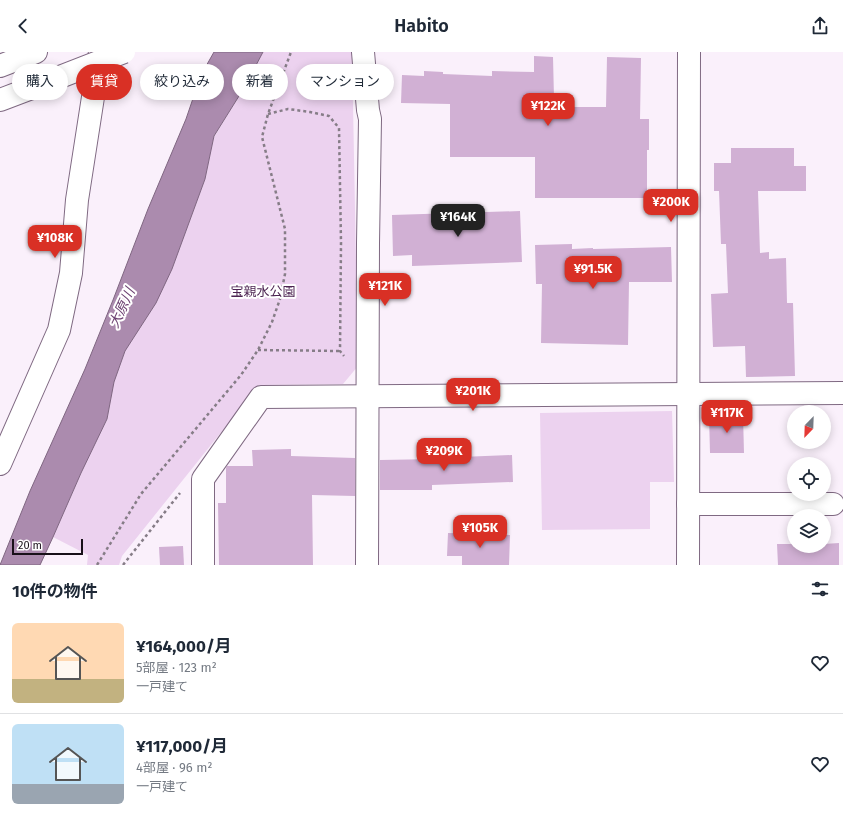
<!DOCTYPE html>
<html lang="ja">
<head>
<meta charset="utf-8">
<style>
  :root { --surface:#fff; --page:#f2f2f3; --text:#1f2937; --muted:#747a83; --line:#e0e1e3; --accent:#d93025 }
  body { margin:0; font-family:"Fira Sans","Noto Sans JP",sans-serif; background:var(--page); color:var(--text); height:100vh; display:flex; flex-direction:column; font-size:15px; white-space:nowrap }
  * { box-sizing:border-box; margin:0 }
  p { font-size:13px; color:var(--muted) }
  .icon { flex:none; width:22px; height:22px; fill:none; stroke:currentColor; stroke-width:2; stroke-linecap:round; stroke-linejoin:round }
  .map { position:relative; height:513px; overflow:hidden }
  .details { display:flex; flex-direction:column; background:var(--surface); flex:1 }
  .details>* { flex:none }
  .top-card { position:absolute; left:12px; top:12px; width:400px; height:36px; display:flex; gap:8px }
  .needle { width:26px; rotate:203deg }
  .fabs { position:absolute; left:787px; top:353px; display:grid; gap:8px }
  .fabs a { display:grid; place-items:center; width:44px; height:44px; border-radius:50%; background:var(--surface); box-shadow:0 2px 10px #0003; font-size:20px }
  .scale { position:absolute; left:12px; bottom:10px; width:71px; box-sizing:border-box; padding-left:4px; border:2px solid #181019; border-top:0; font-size:11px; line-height:14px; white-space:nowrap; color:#181019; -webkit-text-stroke:3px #fff; paint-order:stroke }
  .price { position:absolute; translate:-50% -34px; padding:0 9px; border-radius:8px; background:var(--accent); color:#fff; font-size:13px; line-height:26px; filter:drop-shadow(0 1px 2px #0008) }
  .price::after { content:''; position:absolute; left:50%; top:24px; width:12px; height:9px; margin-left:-6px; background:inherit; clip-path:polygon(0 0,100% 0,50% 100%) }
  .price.active { background:#222; color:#fff }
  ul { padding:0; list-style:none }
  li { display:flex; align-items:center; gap:12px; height:100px; padding:0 12px }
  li+li { border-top:1px solid var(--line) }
  li span { display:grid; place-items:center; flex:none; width:112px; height:80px; border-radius:6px; color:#555 }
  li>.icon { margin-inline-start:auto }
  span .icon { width:48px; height:48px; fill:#fffc; stroke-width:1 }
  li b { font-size:17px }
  h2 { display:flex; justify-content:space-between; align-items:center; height:48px; padding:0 12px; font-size:17px }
  .tag { padding:0 14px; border-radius:18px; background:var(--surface); box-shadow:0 2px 10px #0003; font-size:14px; line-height:36px }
  .tag.active { background:var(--accent); color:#fff }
  header { display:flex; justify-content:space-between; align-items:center; height:52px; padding:0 12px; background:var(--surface); font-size:18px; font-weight:600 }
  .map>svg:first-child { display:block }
  .green { fill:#ecd2ef }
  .water { fill:#ab8bae; stroke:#7f6681 }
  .building { fill:#d1b0d4 }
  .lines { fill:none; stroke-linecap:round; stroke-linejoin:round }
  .minor-casing { stroke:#7f6982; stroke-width:24 }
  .highway-casing { stroke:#7f6982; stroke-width:24 }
  .path { stroke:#867d87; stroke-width:2.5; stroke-dasharray:3 3; stroke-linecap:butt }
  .minor { stroke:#fff; stroke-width:22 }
  .highway { stroke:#fff; stroke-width:22 }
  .highway-bridge-casing { stroke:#7f6982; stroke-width:24; stroke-linecap:butt }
  .highway-bridge { stroke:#fff; stroke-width:22 }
  .labels { text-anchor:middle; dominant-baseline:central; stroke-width:4; stroke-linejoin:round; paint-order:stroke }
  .park-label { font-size:13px; fill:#4c2351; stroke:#fff }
  .water-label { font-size:14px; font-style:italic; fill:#6d4272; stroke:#fff }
</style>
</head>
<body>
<header><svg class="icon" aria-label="back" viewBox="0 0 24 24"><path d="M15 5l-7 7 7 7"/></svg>Habito<svg class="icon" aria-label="share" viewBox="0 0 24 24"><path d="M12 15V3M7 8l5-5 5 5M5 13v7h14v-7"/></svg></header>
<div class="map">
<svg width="843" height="513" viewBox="0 0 843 513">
  <rect width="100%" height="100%" fill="#faf0fb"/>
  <g class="green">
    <path d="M263 0H352L358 314 343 332 259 333 122 504 119 513H87L88 503 53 485 81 421 107 367 114 330 125 299 151 259 172 217 205 127 214 85 244 36Z"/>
    <path d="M672 359 674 430H650V477L542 478 540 361Z"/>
  </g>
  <path class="water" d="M214 0H263L244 36 214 84 205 127 172 217 156 251 125 299 114 330 107 367 81 421 53 485 40 513H0L30 439 85 317 113 248 148 157 186 67 201 23Z"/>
  <g class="building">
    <path d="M534 4 553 5 554 46H561V55H606L607 5 641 6 640 67H649V98H647V146H535V105H450V52L401 51 402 23 424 24V19L443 20V22L492 24V19L534 20Z"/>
    <path d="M731 96H794V114H806V139H758L760 201 769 200V207L786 206 787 251H793L795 324 746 325 745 294 713 295 711 242 728 241 726 192H721L719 139H714V111H731Z"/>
    <path d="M520 159 522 210 412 214V203L393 204 392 163Z"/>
    <path d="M572 192V197L593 196V197L671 195 672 230H629L628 293 541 291 542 232H536L535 193Z"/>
    <path d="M743 363 744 401H710L709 364Z"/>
    <path d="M291 397V404L355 406V444L312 443 313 513H219L218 451H226V416L227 414H253L252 398Z"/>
    <path d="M512 403 513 430 432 433V438H380V408L436 407V406Z"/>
    <path d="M448 481 510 483 509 513H462V504H447Z"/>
    <path d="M839 491V513H778L777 492H794V494H824V492Z"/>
    <path d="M183 494 184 513H160L159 495Z"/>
  </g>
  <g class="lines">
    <defs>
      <g id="minor">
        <path d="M363 0 368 58 370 67 368 191 367 513"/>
        <path d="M0 412 59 278 71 221 77 148 100 0"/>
        <path d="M688 452H833"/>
        <path d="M203 513V427L261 345 843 341"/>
        <path d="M688 513 689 0"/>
      </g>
      <g id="highway">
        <path d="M0 14 36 0"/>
        <path d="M0 48 29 37"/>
      </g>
    </defs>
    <use href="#minor" class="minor-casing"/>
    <use href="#highway" class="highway-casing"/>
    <g class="path">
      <path d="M268 62 288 57 310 60 329 64 339 76 341 191 340 299 344 304"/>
      <path d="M258 298 340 299"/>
      <path d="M97 513 141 442 241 323 258 298 272 270 280 247 285 222V177L262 85 268 62 291 0"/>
      <path d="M123 513 180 441"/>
    </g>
    <use href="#minor" class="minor"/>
    <use href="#highway" class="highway"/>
    <defs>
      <path id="highway-bridge" d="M29 37 124 0"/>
    </defs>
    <use href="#highway-bridge" class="highway-bridge-casing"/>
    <use href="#highway-bridge" class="highway-bridge"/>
  </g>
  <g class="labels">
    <g class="park-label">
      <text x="263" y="239">宝親水公園</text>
    </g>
    <g class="water-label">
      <text transform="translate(122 256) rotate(-65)">大原川</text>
    </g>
  </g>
</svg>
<div class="fabs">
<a><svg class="needle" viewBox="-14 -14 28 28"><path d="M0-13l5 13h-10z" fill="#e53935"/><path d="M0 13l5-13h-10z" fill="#747a83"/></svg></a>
<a><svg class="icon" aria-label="locate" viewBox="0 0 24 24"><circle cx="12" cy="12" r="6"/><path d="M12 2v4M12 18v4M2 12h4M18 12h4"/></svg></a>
<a><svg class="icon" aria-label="layers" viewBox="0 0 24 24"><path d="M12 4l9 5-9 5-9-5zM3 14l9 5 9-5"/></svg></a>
</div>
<div class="scale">20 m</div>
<b class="price" style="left:548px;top:75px">¥122K</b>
<b class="price" style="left:671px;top:171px">¥200K</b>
<b class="price active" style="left:458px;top:186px">¥164K</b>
<b class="price" style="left:55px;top:207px">¥108K</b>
<b class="price" style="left:593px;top:238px">¥91.5K</b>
<b class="price" style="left:385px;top:255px">¥121K</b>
<b class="price" style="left:473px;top:360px">¥201K</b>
<b class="price" style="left:727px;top:382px">¥117K</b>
<b class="price" style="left:444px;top:420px">¥209K</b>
<b class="price" style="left:480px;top:497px">¥105K</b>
<div class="top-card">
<a class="tag">購入</a>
<a class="tag active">賃貸</a>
<a class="tag">絞り込み</a>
<a class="tag">新着</a>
<a class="tag">マンション</a>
</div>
</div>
<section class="details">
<h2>10件の物件<svg class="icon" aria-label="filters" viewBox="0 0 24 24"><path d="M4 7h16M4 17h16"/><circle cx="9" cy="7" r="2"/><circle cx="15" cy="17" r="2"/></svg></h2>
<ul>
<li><span style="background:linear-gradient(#ffd9b3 70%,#c2b280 0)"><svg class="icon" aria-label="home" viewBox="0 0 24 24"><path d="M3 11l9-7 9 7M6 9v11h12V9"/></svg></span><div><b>¥164,000/月</b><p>5部屋 · 123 m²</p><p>一戸建て</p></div><svg class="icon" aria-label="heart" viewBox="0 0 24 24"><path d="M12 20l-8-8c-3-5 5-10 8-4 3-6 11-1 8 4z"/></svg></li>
<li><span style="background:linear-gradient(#bfe0f5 75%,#9aa5b1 0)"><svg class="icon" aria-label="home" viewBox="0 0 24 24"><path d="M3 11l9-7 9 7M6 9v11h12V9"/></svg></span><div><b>¥117,000/月</b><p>4部屋 · 96 m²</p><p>一戸建て</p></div><svg class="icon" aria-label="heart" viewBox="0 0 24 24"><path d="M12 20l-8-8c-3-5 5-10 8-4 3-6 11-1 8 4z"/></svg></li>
</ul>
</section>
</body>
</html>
